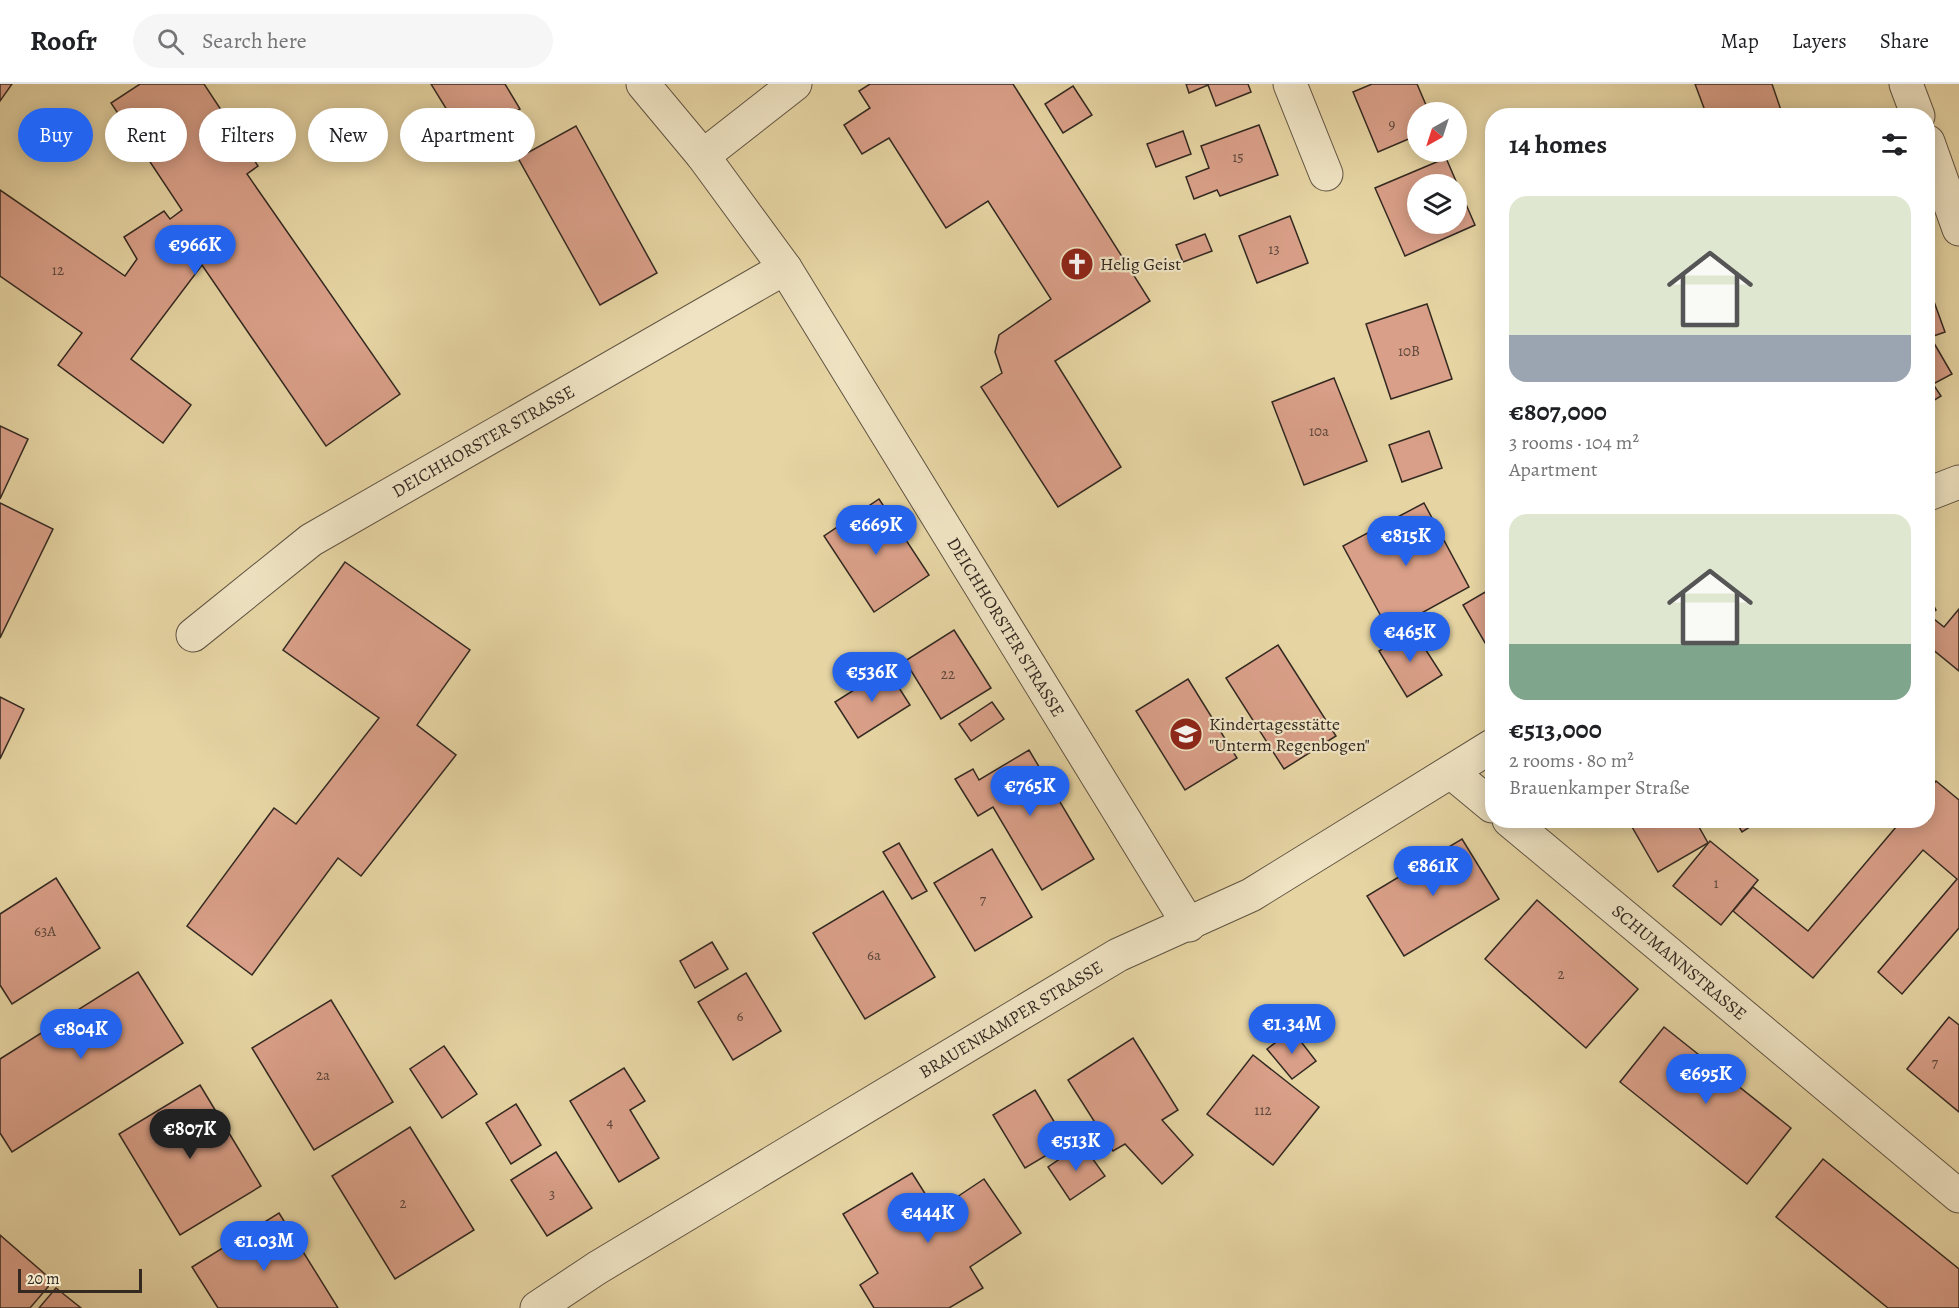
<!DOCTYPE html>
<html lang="en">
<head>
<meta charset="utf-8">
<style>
  :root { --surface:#fff; --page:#f6f6f6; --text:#202124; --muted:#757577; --line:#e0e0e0; --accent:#2563eb }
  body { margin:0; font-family:Alegreya,serif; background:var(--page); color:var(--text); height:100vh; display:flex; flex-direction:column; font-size:22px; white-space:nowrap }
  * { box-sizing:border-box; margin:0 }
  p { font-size:20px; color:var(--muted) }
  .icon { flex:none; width:33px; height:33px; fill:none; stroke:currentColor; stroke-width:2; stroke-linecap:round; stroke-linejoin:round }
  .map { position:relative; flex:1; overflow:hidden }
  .sheet { position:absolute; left:1485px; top:24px; width:450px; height:720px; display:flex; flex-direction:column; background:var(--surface); border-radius:24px; box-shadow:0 3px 15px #0003 }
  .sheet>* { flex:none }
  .guide { position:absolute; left:18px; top:24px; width:570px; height:54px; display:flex; gap:12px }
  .needle { width:39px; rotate:219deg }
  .tools { position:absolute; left:1407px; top:18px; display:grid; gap:12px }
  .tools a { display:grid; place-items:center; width:60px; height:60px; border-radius:50%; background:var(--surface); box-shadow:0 3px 15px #0003; font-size:30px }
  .scale { position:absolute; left:18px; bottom:15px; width:124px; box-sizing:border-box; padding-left:6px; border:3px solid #332921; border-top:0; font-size:16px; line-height:21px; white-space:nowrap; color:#332921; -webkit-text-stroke:4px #efe3c3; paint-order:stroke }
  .price { position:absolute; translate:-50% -51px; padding:0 14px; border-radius:21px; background:var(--accent); color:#fff; font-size:20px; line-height:39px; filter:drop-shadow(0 2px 3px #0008) }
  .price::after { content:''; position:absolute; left:50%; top:36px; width:18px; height:14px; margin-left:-9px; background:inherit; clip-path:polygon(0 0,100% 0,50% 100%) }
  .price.active { background:#222; color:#fff }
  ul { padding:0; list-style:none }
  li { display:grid; align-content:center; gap:12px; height:318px; padding:0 24px }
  li span { display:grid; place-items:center; height:186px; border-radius:18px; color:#555 }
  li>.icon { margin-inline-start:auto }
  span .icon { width:108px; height:108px; fill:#fffc; stroke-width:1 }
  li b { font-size:26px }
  h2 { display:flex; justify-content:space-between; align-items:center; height:72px; padding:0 24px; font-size:26px }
  .chip { padding:0 21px; border-radius:27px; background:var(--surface); box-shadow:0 3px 15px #0003; font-size:21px; line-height:54px }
  .chip.active { background:var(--accent); color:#fff }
  header { display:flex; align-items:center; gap:36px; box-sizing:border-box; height:84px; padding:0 30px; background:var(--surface); border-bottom:2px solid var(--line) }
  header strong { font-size:28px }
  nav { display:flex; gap:33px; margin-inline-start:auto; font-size:21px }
  .search { width:420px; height:54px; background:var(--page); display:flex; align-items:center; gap:15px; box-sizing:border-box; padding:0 21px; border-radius:33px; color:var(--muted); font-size:22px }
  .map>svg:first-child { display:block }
  .building { fill:#d99f88; stroke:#332921; stroke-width:1.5; fill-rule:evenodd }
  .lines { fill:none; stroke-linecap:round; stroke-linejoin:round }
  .minor-casing { stroke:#605442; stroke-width:35 }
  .minor { stroke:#efe3c3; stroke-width:33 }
  .labels { text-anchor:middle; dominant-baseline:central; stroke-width:4.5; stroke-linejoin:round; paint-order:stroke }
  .number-label { font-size:15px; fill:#5c463b }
  .poi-label { font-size:18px; fill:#332921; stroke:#efe3c3; text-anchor:start }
  .street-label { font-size:18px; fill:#332921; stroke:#efe3c3 }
</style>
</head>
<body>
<header>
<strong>Roofr</strong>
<div class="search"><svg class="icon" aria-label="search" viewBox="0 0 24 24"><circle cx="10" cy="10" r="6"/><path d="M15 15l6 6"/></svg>Search here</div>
<nav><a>Map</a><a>Layers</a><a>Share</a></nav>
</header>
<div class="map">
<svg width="1959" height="1224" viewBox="0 0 1959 1224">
  <rect width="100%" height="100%" fill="#e6d4a3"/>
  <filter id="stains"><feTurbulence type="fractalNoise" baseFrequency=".00333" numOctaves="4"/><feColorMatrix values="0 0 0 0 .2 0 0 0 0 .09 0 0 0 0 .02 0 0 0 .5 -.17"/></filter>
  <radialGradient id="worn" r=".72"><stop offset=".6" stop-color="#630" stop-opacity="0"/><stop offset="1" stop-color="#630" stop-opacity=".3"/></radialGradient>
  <g class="building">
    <path d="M0 0H12L0 17Z"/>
    <path d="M140 0H204L258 82 247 90 400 310 326 362 202 181 131 275 191 321 163 359 58 281 82 249 0 192V106L125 192 137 175 124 153 164 127 170 135 182 126 111 19Z"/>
    <path d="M431 0H505L520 25 466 57Z"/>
    <path d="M870 0H1013L1150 217 1055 277 1121 383 1058 423 981 303 1002 289 995 268 999 251 1051 215 988 117 946 144 889 54 862 70 844 41 870 24 859 7Z"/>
    <path d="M1186 0H1248L1251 8 1216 22 1208 1 1189 9Z"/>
    <path d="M1372 0H1417L1429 28H1418V51L1378 68 1353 8Z"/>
    <path d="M1695 0H1772L1783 32H1707Z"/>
    <path d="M1073 2 1092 31 1063 49 1045 20Z"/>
    <path d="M1259 41 1278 91 1220 112 1217 106 1194 115 1186 93 1209 84 1201 62Z"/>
    <path d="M576 42 657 189 600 221 518 74Z"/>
    <path d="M1183 47 1191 70 1156 83 1147 60Z"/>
    <path d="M1446 74 1475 141 1405 172 1375 104ZM1418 100H1456V140H1418Z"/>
    <path d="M1290 132 1308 179 1257 199 1239 152Z"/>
    <path d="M1205 150 1212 167 1183 178 1176 161Z"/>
    <path d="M1928 201 1945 248 1928 254Z"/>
    <path d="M1427 220 1452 295 1391 315 1366 240Z"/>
    <path d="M1931 254 1952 290 1933 300 1941 312 1928 320V256Z"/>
    <path d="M1334 294 1367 377 1304 401 1272 318Z"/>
    <path d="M0 342 28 355 0 415Z"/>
    <path d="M1429 347 1442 384 1402 398 1389 361Z"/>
    <path d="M879 415 929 491 874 528 824 452Z"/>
    <path d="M0 419 53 445 0 554Z"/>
    <path d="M1424 419 1469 503 1389 547 1343 462Z"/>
    <path d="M345 478 470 566 417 641 456 671 361 792 338 774 252 891 187 842 274 724 296 740 379 634 283 566Z"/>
    <path d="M1492 504V561L1488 564 1463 521Z"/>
    <path d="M1928 511 1936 526 1929 531 1944 543 1959 525V587L1932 565 1928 569Z"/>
    <path d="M954 546 991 604 941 635 905 577Z"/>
    <path d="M1413 546 1442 591 1407 613 1379 567Z"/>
    <path d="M1278 561 1336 652 1284 685 1226 594Z"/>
    <path d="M887 585 910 621 858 654 835 618Z"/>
    <path d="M1188 595 1237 674 1185 706 1136 627Z"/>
    <path d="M0 613 24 625 0 675Z"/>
    <path d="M992 618 1004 635 971 657 959 640Z"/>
    <path d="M1029 666 1094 775 1042 806 993 723 978 732 955 695 973 685 979 696Z"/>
    <path d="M1936 697 1959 716V844L1902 910 1878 888 1957 795 1923 766 1813 894 1733 827 1753 803 1808 847 1902 736H1928V707Z"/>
    <path d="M1628 736H1695L1708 759 1658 788Z"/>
    <path d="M1735 736H1761L1742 748Z"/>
    <path d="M1462 755 1499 815 1404 872 1367 812Z"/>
    <path d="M1710 757 1758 796 1721 841 1673 802Z"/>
    <path d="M899 759 927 807 912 815 883 768Z"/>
    <path d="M992 765 1032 833 975 867 934 799Z"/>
    <path d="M56 794 100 864 12 920 0 901V830Z"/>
    <path d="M883 807 935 893 865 935 813 849Z"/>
    <path d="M1537 816 1638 905 1586 964 1485 875Z"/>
    <path d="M712 858 728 885 695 904 680 877Z"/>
    <path d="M138 888 183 959 12 1068 0 1049V975Z"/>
    <path d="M746 889 781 947 733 976 698 918Z"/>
    <path d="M331 916 393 1018 314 1066 252 964Z"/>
    <path d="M1949 933 1959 941V1028L1907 985Z"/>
    <path d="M1664 943 1791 1044 1747 1100 1620 998Z"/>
    <path d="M1292 946 1316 977 1292 995 1267 965Z"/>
    <path d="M1133 954 1178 1026 1162 1036 1193 1071 1162 1100 1125 1060 1113 1067 1068 996Z"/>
    <path d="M444 962 477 1010 442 1034 410 985Z"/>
    <path d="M1253 971 1319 1023 1273 1081 1207 1030Z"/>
    <path d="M624 984 645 1017 630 1026 659 1074 619 1098 570 1017Z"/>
    <path d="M200 1001 261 1102 180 1151 119 1050Z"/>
    <path d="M1035 1006 1067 1059 1025 1084 993 1031Z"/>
    <path d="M516 1020 541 1061 511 1080 486 1039Z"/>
    <path d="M410 1043 474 1146 395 1195 332 1092Z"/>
    <path d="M1082 1060 1105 1092 1070 1116 1048 1083Z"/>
    <path d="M556 1068 592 1124 547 1152 511 1096Z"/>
    <path d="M1823 1075 1959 1185V1224H1888L1776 1133Z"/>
    <path d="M912 1089 936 1127 984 1095 1021 1149 970 1183 983 1204 949 1224H874L860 1201 878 1189 843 1130Z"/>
    <path d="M279 1129 338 1224H218L192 1183Z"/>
    <path d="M0 1151 53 1197 30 1224H0Z"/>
    <path d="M56 1204 81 1224H39Z"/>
  </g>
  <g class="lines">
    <defs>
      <g id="minor">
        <path id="s1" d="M643 0 703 72 785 184 1189 841"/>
        <path d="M1290 0 1326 90"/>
        <path d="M1906 0 1918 32"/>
        <path d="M1928 58 1959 145"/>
        <path d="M703 72 795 0"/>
        <path d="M1928 410 1959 398"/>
        <path id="s2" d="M193 551 311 456 785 184"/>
        <path d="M1451 688 1492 722"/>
        <path id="s3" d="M1509 736 1959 1112"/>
        <path id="s4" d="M537 1224 597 1184 1118 871 1251 811 1492 662"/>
      </g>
    </defs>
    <use href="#minor" class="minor-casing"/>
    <use href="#minor" class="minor"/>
  </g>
  <defs>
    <symbol id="church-disc" viewBox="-11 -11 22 22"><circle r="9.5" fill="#8f2418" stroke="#efe3c3"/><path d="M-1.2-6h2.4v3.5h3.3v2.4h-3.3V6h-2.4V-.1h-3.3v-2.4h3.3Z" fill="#fff"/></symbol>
    <symbol id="school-disc" viewBox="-11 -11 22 22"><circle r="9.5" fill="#8f2418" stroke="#efe3c3"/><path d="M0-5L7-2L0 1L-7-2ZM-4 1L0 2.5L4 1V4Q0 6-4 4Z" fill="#fff"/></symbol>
  </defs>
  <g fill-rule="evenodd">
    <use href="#church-disc" x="1058" y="161" width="38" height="38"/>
    <use href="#school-disc" x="1167" y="631" width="38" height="38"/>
  </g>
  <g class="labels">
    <g class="number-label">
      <text x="1392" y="40">9</text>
      <text x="1238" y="73">15</text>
      <text x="1274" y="165">13</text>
      <text x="58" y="186">12</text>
      <text x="1409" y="267">10B</text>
      <text x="1319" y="347">10a</text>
      <text x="948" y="590">22</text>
      <text x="1716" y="799">1</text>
      <text x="983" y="816">7</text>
      <text x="45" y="847">63A</text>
      <text x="874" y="871">6a</text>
      <text x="1561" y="890">2</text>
      <text x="740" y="932">6</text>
      <text x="1935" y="979">7</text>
      <text x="323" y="991">2a</text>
      <text x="1263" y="1026">112</text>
      <text x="610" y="1038">4</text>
      <text x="552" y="1110">3</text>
      <text x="403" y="1119">2</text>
    </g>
    <g class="poi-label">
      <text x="1100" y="180">Helig Geist</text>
      <text x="1209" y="640">Kindertagesstätte<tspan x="1209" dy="21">"Unterm Regenbogen"</tspan></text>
    </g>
    <g class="street-label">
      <text stroke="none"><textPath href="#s2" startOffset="350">DEICHHORSTER STRASSE</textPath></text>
      <text stroke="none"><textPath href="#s1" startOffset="654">DEICHHORSTER STRASSE</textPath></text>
      <text stroke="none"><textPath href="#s3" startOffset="222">SCHUMANNSTRASSE</textPath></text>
      <text stroke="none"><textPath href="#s4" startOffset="555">BRAUENKAMPER STRASSE</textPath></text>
    </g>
  </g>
  <rect width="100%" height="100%" filter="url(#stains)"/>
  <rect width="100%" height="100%" fill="url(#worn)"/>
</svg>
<div class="tools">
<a><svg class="needle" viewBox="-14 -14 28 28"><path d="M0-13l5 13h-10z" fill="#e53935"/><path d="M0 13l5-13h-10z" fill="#757577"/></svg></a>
<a><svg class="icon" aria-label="layers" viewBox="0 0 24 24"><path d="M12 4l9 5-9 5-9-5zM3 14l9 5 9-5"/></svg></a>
</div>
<div class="scale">20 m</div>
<b class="price" style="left:195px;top:192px">€966K</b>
<b class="price" style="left:876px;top:472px">€669K</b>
<b class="price" style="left:1406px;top:483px">€815K</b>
<b class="price" style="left:1410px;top:579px">€465K</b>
<b class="price" style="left:872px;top:619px">€536K</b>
<b class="price" style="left:1030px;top:733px">€765K</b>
<b class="price" style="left:1433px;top:813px">€861K</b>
<b class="price" style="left:1292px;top:971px">€1.34M</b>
<b class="price" style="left:81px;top:976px">€804K</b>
<b class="price" style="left:1706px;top:1021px">€695K</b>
<b class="price active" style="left:190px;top:1076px">€807K</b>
<b class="price" style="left:1076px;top:1088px">€513K</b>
<b class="price" style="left:928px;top:1160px">€444K</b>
<b class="price" style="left:264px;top:1188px">€1.03M</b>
<div class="guide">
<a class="chip active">Buy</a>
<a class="chip">Rent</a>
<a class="chip">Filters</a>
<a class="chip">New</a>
<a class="chip">Apartment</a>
</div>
<section class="sheet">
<h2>14 homes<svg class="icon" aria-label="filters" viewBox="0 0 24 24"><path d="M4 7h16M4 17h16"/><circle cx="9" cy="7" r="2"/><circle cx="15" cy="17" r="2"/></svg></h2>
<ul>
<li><span style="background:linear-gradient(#dfe7d0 75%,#9aa5b1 0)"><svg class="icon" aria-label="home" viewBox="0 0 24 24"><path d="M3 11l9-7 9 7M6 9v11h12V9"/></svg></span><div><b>€807,000</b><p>3 rooms · 104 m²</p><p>Apartment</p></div></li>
<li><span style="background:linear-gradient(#dfe7d0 70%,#7fa58c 0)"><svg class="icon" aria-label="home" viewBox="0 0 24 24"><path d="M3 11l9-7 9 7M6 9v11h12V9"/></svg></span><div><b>€513,000</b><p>2 rooms · 80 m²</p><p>Brauenkamper Straße</p></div></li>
</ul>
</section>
</div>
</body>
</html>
